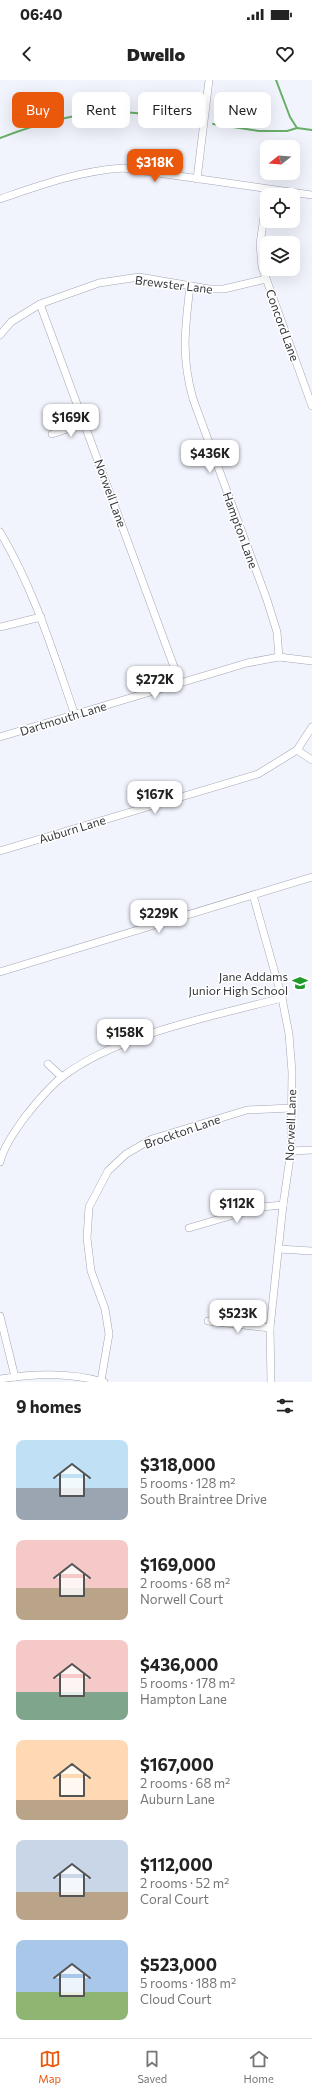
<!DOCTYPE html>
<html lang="en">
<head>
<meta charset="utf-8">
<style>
  :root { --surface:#fff; --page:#f2f2f2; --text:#222; --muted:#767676; --line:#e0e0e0; --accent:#ea580c }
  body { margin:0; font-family:Commissioner,sans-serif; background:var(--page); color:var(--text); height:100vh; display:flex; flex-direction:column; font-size:15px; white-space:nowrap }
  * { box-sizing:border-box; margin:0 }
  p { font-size:13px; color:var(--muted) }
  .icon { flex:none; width:22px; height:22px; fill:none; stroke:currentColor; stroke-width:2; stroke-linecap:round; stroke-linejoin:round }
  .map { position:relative; height:1302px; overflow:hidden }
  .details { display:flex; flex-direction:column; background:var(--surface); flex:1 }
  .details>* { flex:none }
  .top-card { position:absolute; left:12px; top:12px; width:288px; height:36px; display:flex; gap:8px }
  .needle { width:26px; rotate:253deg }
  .buttons { position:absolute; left:260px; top:60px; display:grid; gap:8px }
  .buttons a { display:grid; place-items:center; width:40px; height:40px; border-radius:8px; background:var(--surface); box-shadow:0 4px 16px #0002; font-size:20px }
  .price { position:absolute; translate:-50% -34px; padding:0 9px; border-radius:8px; background:#fff; color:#222; font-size:13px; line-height:26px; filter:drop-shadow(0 1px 2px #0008) }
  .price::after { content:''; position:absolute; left:50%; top:24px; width:12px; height:9px; margin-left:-6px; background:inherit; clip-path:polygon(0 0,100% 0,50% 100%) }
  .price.current { background:var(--accent); color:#fff }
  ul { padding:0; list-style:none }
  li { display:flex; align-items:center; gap:12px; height:100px; padding:0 16px }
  li span { display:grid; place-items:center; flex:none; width:112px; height:80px; border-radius:8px; color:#555 }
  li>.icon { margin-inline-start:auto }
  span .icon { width:48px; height:48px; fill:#fffc; stroke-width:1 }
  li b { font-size:17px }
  h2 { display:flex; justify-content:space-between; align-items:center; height:48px; padding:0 16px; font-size:17px }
  .chip { padding:0 14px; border-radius:8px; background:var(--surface); box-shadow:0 4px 16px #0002; font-size:14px; line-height:36px }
  .chip.current { background:var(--accent); color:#fff }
  .status { display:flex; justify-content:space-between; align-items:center; height:28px; padding:0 20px; background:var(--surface); direction:ltr }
  .status svg { height:11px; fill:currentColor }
  header { display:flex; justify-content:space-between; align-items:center; height:52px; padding:0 16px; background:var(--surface); font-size:18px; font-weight:800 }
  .menu { display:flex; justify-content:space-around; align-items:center; height:56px; border-top:1px solid var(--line); background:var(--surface); font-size:11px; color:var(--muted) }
  .menu a { display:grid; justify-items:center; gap:2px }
  .menu .current { color:var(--accent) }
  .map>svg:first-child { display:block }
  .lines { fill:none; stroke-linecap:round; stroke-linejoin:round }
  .stream { stroke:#69af68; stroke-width:2 }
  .minor-casing { stroke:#a2a6b4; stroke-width:8 }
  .minor { stroke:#fff; stroke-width:7 }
  .labels { text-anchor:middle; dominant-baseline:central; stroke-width:3; stroke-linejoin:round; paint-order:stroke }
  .street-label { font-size:12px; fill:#35373c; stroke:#fff }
  .poi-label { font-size:12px; fill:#35373c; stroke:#fff; text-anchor:end }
</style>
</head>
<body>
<div class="status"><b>06:40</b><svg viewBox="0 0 49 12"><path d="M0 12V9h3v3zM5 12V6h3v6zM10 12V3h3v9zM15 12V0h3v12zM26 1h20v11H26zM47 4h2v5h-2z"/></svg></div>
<header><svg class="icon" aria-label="back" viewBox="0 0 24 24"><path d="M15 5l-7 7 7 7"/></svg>Dwello<svg class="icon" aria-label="heart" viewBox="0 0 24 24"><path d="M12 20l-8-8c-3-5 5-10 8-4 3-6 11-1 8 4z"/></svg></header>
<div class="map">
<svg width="312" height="1302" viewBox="0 0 312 1302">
  <rect width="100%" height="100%" fill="#f2f4fd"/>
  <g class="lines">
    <g class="stream">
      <path d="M276 0 290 37 297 48"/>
      <path d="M213 44 259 51H287L297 48 312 50"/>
      <path d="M0 58C34 45 79 32 116 32 142 32 169 38 195 41"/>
    </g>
    <defs>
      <g id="minor">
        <path d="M197 99 209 0"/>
        <path d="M267 116 260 164 262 187 312 326"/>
        <path d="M0 119C41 105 79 91 123 88L312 115"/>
        <path d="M190 206C185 249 181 276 193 319L267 520 277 552 279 577"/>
        <path d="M40 224 180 603"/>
        <path d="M0 255 11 242 40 224 99 203 139 197 209 209H224L266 199"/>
        <path d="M52 354 85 343"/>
        <path d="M0 452C34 509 53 572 75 635"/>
        <path d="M0 547 41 537"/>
        <path d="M0 657 247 583 279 577 312 581"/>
        <path d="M297 670 312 680"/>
        <path d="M0 771 258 694 297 670 312 647"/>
        <path d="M253 815 282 918 289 954 292 992 291 1071 283 1125 270 1248 271 1302"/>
        <path d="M0 892 312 797"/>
        <path d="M48 984 62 997"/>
        <path d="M291 1071 312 1070"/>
        <path d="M0 1082C4 1066 15 1051 25 1037 36 1023 48 1008 62 997 118 954 214 936 282 918"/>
        <path d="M189 1148 261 1127 283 1125"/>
        <path d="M279 1169 312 1171"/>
        <path d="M0 1236 15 1297"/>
        <path d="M208 1241 270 1248"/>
        <path d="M0 1299C35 1293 69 1292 104 1302"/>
        <path d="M101 1301 109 1254 105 1229 91 1191 87 1158 89 1127 108 1091 126 1074 152 1059 247 1030 291 1028"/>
      </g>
    </defs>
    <use href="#minor" class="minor-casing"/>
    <use href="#minor" class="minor"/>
  </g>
  <defs>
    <symbol id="school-bare" viewBox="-9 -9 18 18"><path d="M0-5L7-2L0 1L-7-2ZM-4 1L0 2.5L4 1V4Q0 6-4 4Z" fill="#219a2c" stroke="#fff" stroke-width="2.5" paint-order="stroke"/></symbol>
  </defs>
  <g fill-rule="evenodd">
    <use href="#school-bare" x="289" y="892" width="22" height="22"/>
  </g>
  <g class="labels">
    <g class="street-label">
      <text transform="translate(174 204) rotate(7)">Brewster Lane</text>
      <text transform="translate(283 245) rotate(70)">Concord Lane</text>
      <text transform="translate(111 413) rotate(70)">Norwell Lane</text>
      <text transform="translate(241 450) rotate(70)">Hampton Lane</text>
      <text transform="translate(63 638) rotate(-17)">Dartmouth Lane</text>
      <text transform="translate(72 749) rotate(-17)">Auburn Lane</text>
      <text transform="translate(290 1045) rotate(-88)">Norwell Lane</text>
      <text transform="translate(182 1051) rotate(-19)">Brockton Lane</text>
    </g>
    <g class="poi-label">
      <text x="288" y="896">Jane Addams<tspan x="288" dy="14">Junior High School</tspan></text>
    </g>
  </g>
</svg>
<div class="buttons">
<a><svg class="needle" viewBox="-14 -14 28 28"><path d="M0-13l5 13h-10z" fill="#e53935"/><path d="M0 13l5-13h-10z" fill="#767676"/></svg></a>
<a><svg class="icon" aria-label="locate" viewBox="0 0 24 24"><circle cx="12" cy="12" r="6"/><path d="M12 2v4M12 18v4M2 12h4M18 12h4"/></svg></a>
<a><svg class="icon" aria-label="layers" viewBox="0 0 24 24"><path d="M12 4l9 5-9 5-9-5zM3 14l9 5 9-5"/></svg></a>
</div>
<b class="price current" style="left:155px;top:103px">$318K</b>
<b class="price" style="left:71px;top:358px">$169K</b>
<b class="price" style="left:210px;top:394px">$436K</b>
<b class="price" style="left:155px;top:620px">$272K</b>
<b class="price" style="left:155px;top:735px">$167K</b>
<b class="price" style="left:159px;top:854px">$229K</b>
<b class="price" style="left:125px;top:973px">$158K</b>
<b class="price" style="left:237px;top:1144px">$112K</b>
<b class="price" style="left:238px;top:1254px">$523K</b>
<div class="top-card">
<a class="chip current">Buy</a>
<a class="chip">Rent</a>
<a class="chip">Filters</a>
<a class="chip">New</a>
</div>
</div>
<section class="details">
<h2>9 homes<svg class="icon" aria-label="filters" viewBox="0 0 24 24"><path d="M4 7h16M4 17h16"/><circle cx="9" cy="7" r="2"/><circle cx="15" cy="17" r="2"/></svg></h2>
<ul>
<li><span style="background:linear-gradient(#bfe0f5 60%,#9aa5b1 0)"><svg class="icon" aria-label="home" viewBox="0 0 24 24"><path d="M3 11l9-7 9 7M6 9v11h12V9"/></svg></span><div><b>$318,000</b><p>5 rooms · 128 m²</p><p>South Braintree Drive</p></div></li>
<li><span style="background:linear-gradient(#f6c9c9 60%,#b9a48a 0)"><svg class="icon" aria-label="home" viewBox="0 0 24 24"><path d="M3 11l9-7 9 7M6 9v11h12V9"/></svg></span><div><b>$169,000</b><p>2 rooms · 68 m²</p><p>Norwell Court</p></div></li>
<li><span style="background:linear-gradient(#f6c9c9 65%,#7fa58c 0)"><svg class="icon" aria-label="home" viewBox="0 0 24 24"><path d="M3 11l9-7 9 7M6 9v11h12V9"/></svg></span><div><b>$436,000</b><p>5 rooms · 178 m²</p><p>Hampton Lane</p></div></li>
<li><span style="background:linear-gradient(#ffd9b3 75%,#b9a48a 0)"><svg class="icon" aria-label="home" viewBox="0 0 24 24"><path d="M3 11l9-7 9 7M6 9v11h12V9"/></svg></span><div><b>$167,000</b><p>2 rooms · 68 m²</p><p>Auburn Lane</p></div></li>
<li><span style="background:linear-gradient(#c9d6e8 65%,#b9a48a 0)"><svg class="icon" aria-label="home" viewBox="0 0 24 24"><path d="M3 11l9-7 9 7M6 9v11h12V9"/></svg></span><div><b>$112,000</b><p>2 rooms · 52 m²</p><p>Coral Court</p></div></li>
<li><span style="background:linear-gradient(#a9c7e8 65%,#8fb573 0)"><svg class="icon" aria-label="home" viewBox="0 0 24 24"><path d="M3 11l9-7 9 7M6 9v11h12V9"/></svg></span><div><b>$523,000</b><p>5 rooms · 188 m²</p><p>Cloud Court</p></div></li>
</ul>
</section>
<nav class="menu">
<a class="current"><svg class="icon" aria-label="map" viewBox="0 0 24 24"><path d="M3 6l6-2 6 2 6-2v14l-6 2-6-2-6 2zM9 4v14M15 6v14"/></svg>Map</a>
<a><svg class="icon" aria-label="saved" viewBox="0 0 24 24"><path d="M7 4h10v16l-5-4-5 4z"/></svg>Saved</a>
<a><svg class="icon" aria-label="home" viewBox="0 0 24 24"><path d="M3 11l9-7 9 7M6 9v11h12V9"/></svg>Home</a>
</nav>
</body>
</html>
